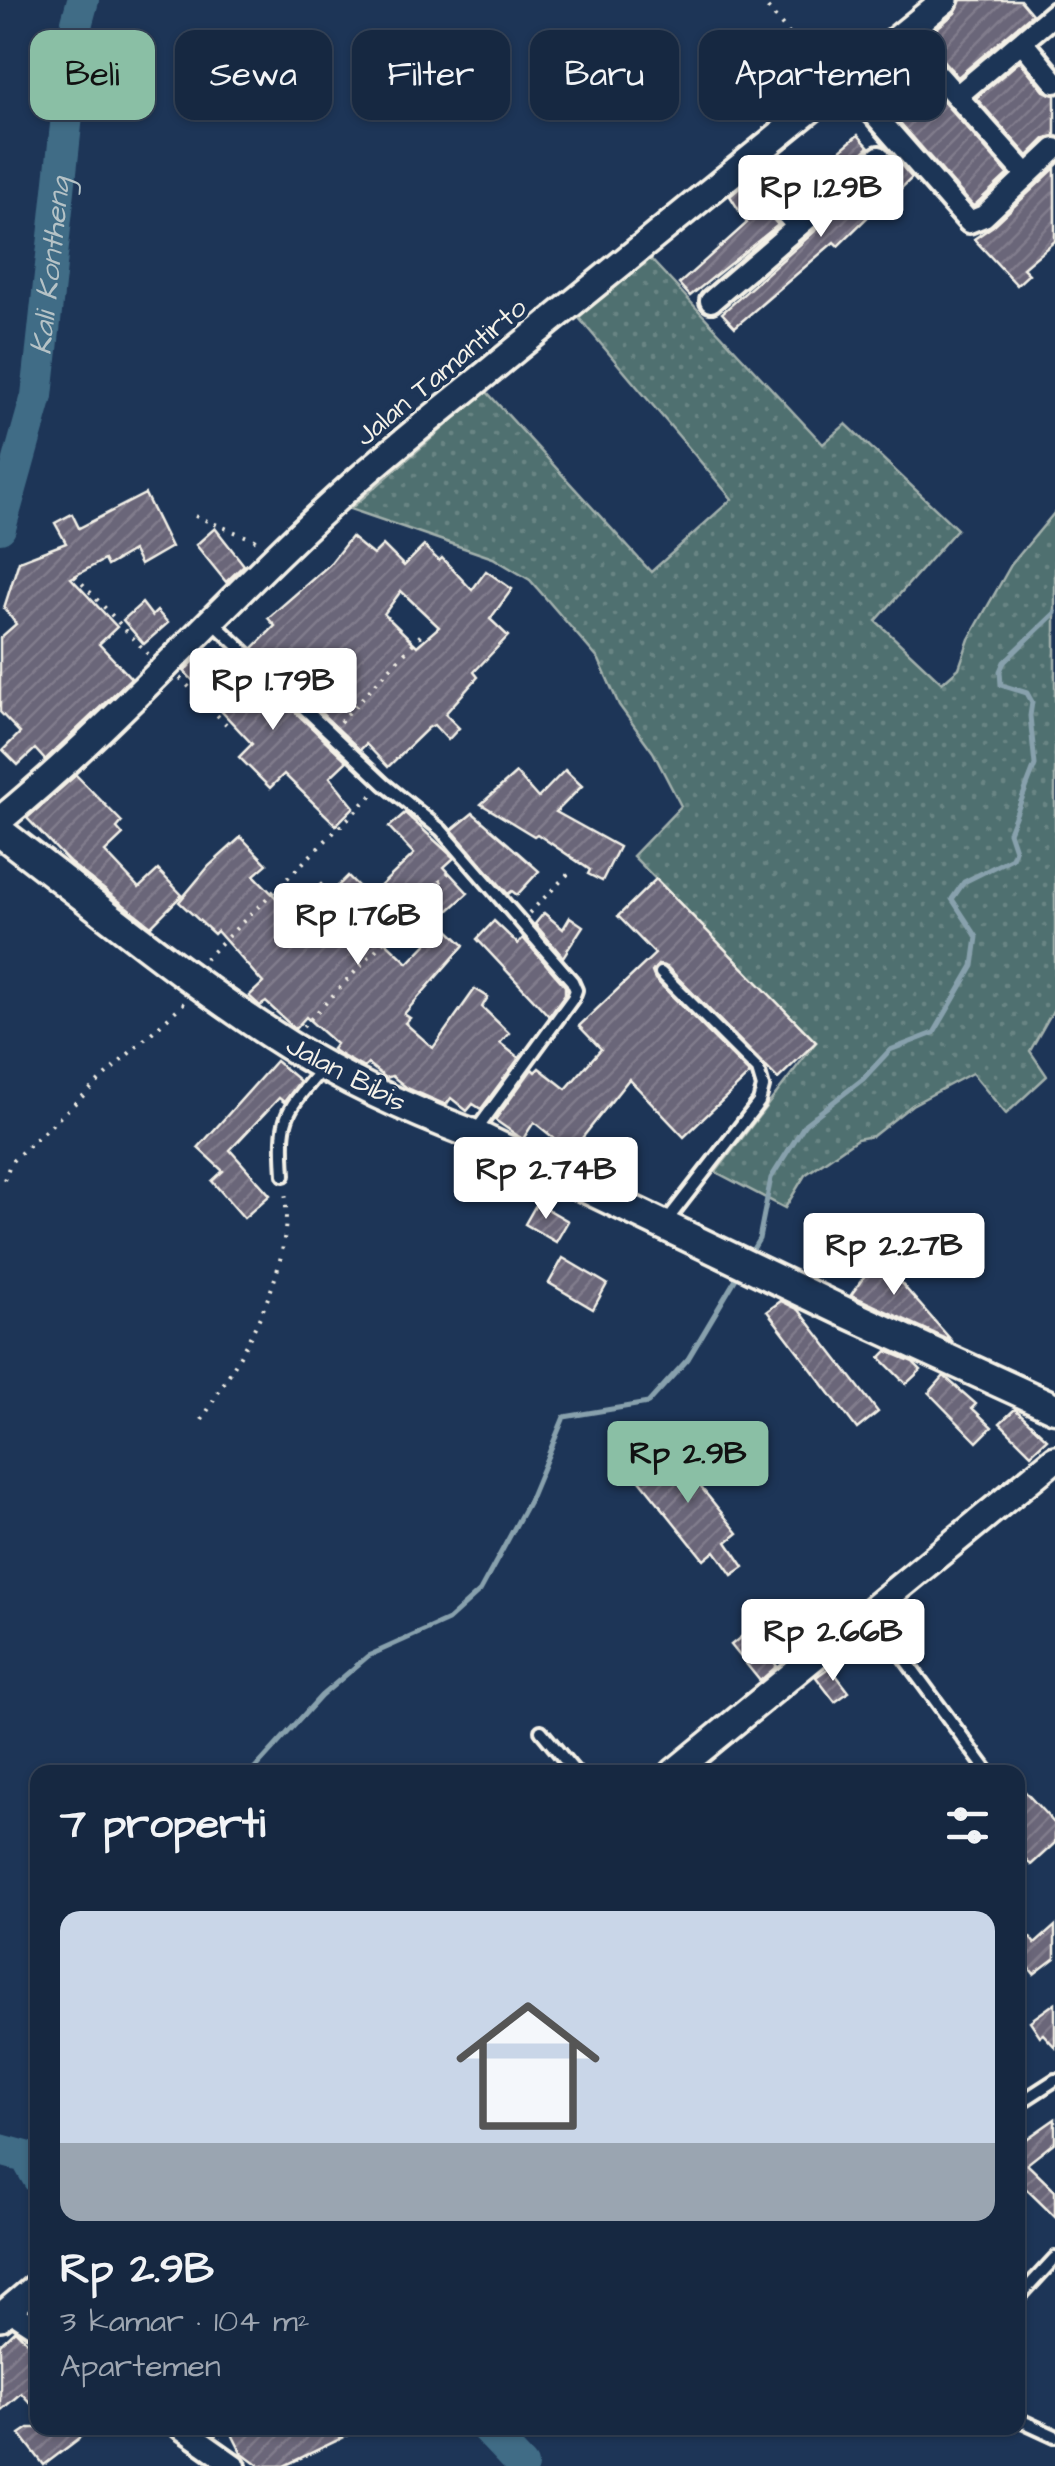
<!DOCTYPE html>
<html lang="id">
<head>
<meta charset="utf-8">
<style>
  :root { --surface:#162841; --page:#23344c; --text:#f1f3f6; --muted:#9ea6b1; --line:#35445a; --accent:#8abfa5 }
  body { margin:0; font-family:"Architects Daughter",sans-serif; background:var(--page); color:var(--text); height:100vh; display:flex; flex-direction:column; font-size:38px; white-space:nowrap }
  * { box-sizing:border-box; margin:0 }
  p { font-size:32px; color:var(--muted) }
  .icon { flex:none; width:55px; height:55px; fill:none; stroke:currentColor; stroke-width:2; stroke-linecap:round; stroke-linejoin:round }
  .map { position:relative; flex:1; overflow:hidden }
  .side { position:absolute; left:30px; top:1765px; width:995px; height:670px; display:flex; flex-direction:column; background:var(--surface); border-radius:20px; box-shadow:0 2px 8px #0004,0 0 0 2px var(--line) }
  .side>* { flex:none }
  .banner { position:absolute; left:30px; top:30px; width:995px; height:90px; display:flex; gap:20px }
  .price { position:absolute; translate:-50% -85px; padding:0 22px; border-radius:10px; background:#fff; color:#222; font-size:32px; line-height:65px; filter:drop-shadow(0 2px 5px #0008) }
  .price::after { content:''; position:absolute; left:50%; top:60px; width:30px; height:22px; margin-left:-15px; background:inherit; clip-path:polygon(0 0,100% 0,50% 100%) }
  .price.current { background:var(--accent); color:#111 }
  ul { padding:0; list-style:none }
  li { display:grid; align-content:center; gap:20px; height:530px; padding:0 30px }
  li span { display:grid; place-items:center; height:310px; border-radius:20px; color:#555 }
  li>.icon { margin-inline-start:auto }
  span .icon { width:180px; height:180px; fill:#fffc; stroke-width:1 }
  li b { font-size:42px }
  h2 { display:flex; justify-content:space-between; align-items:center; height:120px; padding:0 30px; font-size:42px }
  .pill { padding:0 35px; border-radius:20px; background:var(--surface); box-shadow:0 2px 8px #0004,0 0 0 2px var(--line); font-size:35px; line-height:90px }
  .pill.current { background:var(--accent); color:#111 }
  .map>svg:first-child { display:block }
  .grass { fill:url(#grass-dots); stroke:#a2b0ac; stroke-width:2.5 }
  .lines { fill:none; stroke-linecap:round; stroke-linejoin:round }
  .stream { stroke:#88a1ad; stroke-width:5 }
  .river { stroke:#406c86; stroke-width:32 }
  .building { fill:url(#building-hatch); stroke:#f4f1e8; stroke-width:2.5; fill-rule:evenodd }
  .service-casing { stroke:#f4f1e8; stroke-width:18 }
  .minor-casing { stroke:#f4f1e8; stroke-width:28 }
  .tertiary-casing { stroke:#f4f1e8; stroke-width:32 }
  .secondary-casing { stroke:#f4f1e8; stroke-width:35 }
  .path { stroke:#f4f1e8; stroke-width:4; stroke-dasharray:2.5 8; stroke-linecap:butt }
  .service { stroke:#1d3557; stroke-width:10 }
  .minor { stroke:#1d3557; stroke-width:20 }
  .tertiary { stroke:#1d3557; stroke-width:25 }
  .secondary { stroke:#1d3557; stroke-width:28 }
  .labels { text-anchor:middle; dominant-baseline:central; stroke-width:9; stroke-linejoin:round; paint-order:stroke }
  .street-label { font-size:28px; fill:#f4f1e8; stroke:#1d3557 }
  .water-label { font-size:30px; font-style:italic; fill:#b5c2c6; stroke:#1d3557 }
</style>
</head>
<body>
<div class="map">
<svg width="1055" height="2466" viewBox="0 0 1055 2466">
  <defs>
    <pattern id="grass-dots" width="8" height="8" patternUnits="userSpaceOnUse" patternTransform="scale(2.5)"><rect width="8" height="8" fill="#4f7070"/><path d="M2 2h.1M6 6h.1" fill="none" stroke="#698584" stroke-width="1.8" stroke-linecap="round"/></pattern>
    <pattern id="building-hatch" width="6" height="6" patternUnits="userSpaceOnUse" patternTransform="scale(2.5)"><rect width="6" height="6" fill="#6b6679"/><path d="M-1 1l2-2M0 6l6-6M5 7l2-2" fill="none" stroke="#817c8c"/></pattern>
  </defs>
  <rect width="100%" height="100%" fill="#1d3557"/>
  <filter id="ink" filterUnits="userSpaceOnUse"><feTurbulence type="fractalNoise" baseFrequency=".01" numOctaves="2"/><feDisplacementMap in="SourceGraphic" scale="20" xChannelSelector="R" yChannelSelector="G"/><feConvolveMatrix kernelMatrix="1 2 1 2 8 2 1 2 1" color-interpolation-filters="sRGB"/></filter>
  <g filter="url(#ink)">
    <path class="grass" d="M645 253 823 444 846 424 957 529 876 621 942 683 959 668 969 639 1011 565 1055 512V1007L1030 1051 1047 1076 1006 1114 972 1073 912 1105 873 1136 857 1139 805 1175 785 1208 716 1172 816 1042 633 856 681 806 653 752 619 705 599 660 530 580 493 558 350 509 486 391 651 572 732 499 573 311Z"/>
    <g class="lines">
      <g class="stream">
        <path d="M749 1256 759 1239 771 1178 805 1124 863 1079 890 1050 934 1033 973 966 977 937 952 899 964 882 1012 858 1015 850 1009 832 1035 765 1030 716 1032 702 1027 693 1001 685 1000 671 1004 662 1055 613"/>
        <path d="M252 1772 321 1696 368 1656 448 1620 480 1591 529 1501 564 1417 648 1403 688 1359 741 1270"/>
      </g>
      <g class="river">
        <path id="s1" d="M0 528 37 396 77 22 83 0"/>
        <path d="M0 2150 26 2157 38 2178"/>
        <path d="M486 2428 522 2466"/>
      </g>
    </g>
    <g class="building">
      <path d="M961 0H1020L1032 14 958 77 924 39 955 13Z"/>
      <path d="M902 56 1008 174 976 204 973 206 868 86Z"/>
      <path d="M1020 61 1044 91 1055 95V136L1046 138 1028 156 976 98Z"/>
      <path d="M858 135 869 147 835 177 824 164Z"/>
      <path d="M779 156 800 181 818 167 827 178 796 203 765 168Z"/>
      <path d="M893 156 912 178 891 198 889 196 838 246 834 242 735 327 722 313 888 167Z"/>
      <path d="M1055 168V241L1023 268 1029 274 1017 285 974 239 993 226Z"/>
      <path d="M742 186 763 212 765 210 778 225 690 296 679 284 747 223 730 196Z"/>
      <path d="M145 494 171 547 140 565 133 551 107 566 104 560 71 578 117 627 99 644 131 678 45 760 35 749 18 765 3 750 20 733 0 712V638L16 624 4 608 19 561 66 543 55 523 72 514 79 528Z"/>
      <path d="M215 528 244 565 226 582 196 545Z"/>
      <path d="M351 537 373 555 383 545 404 566 424 546 439 561 442 558 472 590 486 571 512 589 490 619 508 636 474 672 478 677 445 714 459 728 448 740 434 725 428 728 388 767 366 744 360 750 253 648 275 626 268 618 329 565ZM401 591 439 627 417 646 384 614Z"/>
      <path d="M142 603 152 616 157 611 168 623 144 644 123 620Z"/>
      <path d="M206 649 219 662 229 654 236 664 240 660 347 761 330 777 354 807 336 825 284 774 270 788 239 757 252 744 184 671Z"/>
      <path d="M565 770 582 786 556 812 619 847 602 881 588 874 590 870 537 834 534 836 481 804 516 773 538 798Z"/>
      <path d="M76 775 122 822 117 828 123 835 105 852 139 888 158 870 182 895 151 926 70 863 27 818Z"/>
      <path d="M405 813 454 858 444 867 468 893 448 911 428 889 420 897 416 893 378 928 381 932 378 935 408 963 444 926 464 945 404 1014 410 1018 405 1023 433 1048 475 989 488 997 482 1007 509 1033 500 1043 519 1058 481 1109 473 1104 467 1111 451 1098 446 1105 407 1088 392 1076 386 1078 368 1064 364 1068 339 1054 332 1049 336 1044 306 1017 295 1029 266 1002 260 1006 249 996 263 983 217 931 214 934 179 902 209 866 241 837 267 864 254 875 290 912 321 884 330 894 348 876 369 897 414 854 389 827Z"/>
      <path d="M473 813 539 871 517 895 512 891 508 894 452 830Z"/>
      <path d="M656 879 816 1042 778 1079 667 967 658 965 652 972 655 979 750 1074 684 1137 629 1079 571 1152 534 1122 523 1139 518 1136 495 1120 532 1069 535 1072 539 1068 566 1089 601 1049 579 1026 655 954 618 916Z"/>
      <path d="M544 913 563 929 570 917 583 926 563 957 535 924Z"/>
      <path d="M494 921 518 944 523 938 565 986V994L549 1016 477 939Z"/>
      <path d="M276 1061 300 1081 284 1102 279 1098 230 1150 270 1195 244 1218 212 1181 223 1171 198 1148Z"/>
      <path d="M537 1203 568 1221 556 1242 525 1224Z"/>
      <path d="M878 1257 953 1342 851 1295Z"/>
      <path d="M563 1258 607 1284 593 1309 549 1283Z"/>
      <path d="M781 1301 799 1310 878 1412 857 1429 767 1311Z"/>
      <path d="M887 1351 913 1362 921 1370 906 1384 880 1358Z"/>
      <path d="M944 1376 976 1404 972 1408 992 1427 977 1442 929 1393Z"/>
      <path d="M1015 1409 1047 1439 1031 1454 1000 1423Z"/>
      <path d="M665 1443 738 1533 727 1542 744 1567 732 1575 715 1551 704 1560 632 1470Z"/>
      <path d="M771 1603 794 1634 767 1654 777 1666 760 1681 731 1645 760 1622 755 1616Z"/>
      <path d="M830 1667 849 1692 835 1702 816 1677Z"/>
      <path d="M1018 1784 1055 1824V1843L1031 1865 1018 1850Z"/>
      <path d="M1055 1926V1958L1034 1974 1018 1953V1943L1028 1935 1035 1944Z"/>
      <path d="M1055 2003V2047L1043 2034 1040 2036 1030 2021Z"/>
      <path d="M1055 2119V2142L1027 2164 1055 2191V2217L1018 2181V2145Z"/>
      <path d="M15 2330 38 2353V2411L21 2393 0 2411V2344Z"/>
      <path d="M29 2428H93L44 2465 20 2434Z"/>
      <path d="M229 2428H363L284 2466H260L241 2452Z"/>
    </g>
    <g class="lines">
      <defs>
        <g id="service">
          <path d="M213 622 384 784 441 830 572 981 576 990 573 998 475 1132"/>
          <path d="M661 973 758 1070 763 1087 759 1102 665 1223"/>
          <path d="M284 1175C280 1113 285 1113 324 1066"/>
          <path d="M871 1613 988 1772"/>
          <path d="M541 1731 575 1772"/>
          <path d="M1018 2104 1055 2080"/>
          <path d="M1018 2298 1055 2258"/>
          <path d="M1018 2419 1055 2436"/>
        </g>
        <g id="minor">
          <path d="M902 35 1027 175"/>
          <path d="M1022 42 1055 82"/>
          <path d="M846 82 969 222 984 216 1055 149"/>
          <path d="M957 96 1055 13"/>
          <path d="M741 164 797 225"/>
          <path d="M711 301 879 157"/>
          <path d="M9 2310 38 2329"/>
          <path d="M181 2428 235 2466"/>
        </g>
        <g id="tertiary">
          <path d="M0 820C125 717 231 593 352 485 405 438 461 395 515 350 658 232 802 118 945 0"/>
          <path d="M674 1772 1055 1459"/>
          <path d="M0 2317 38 2285"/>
        </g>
        <path id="secondary" d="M0 832C95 904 187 981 288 1045 346 1081 409 1110 473 1134L845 1312 1055 1408"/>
      </defs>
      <use href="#service" class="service-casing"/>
      <use href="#minor" class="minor-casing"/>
      <use href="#tertiary" class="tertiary-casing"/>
      <use href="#secondary" class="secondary-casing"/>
      <g class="path">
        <path d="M761 0 823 75"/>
        <path d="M195 516 260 542"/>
        <path d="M75 576 148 654"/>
        <path d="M180 678 226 724"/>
        <path d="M340 722 421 635"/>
        <path d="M529 913 572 870"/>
        <path d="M205 959 373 794"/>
        <path d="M303 1027 454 867"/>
        <path d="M4 1180 11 1162 184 1003"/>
        <path d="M202 1420C244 1349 294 1276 285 1190"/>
      </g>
      <use href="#service" class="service"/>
      <use href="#minor" class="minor"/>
      <use href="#tertiary" class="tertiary"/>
      <use href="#secondary" class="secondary"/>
    </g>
  </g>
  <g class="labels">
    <g class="street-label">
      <text transform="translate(441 372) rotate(-40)">Jalan Tamantirto</text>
      <text transform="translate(346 1074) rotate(28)">Jalan Bibis</text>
    </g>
    <g class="water-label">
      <text stroke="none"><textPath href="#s1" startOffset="268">Kali Kontheng</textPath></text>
    </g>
  </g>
</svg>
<b class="price" style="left:821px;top:240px">Rp 1.29B</b>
<b class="price" style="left:273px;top:733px">Rp 1.79B</b>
<b class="price" style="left:358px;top:968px">Rp 1.76B</b>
<b class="price" style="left:546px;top:1222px">Rp 2.74B</b>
<b class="price" style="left:894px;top:1298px">Rp 2.27B</b>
<b class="price current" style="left:688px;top:1506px">Rp 2.9B</b>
<b class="price" style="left:833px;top:1684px">Rp 2.66B</b>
<div class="banner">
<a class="pill current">Beli</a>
<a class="pill">Sewa</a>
<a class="pill">Filter</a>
<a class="pill">Baru</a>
<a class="pill">Apartemen</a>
</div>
<section class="side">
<h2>7 properti<svg class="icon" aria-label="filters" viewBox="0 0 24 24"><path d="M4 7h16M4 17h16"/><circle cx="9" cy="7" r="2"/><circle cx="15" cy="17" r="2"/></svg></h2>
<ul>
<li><span style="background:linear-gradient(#c9d6e8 75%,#9aa5b1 0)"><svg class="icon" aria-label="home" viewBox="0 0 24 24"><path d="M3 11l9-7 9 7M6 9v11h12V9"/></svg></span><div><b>Rp 2.9B</b><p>3 kamar · 104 m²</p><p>Apartemen</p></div></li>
</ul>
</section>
</div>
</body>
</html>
